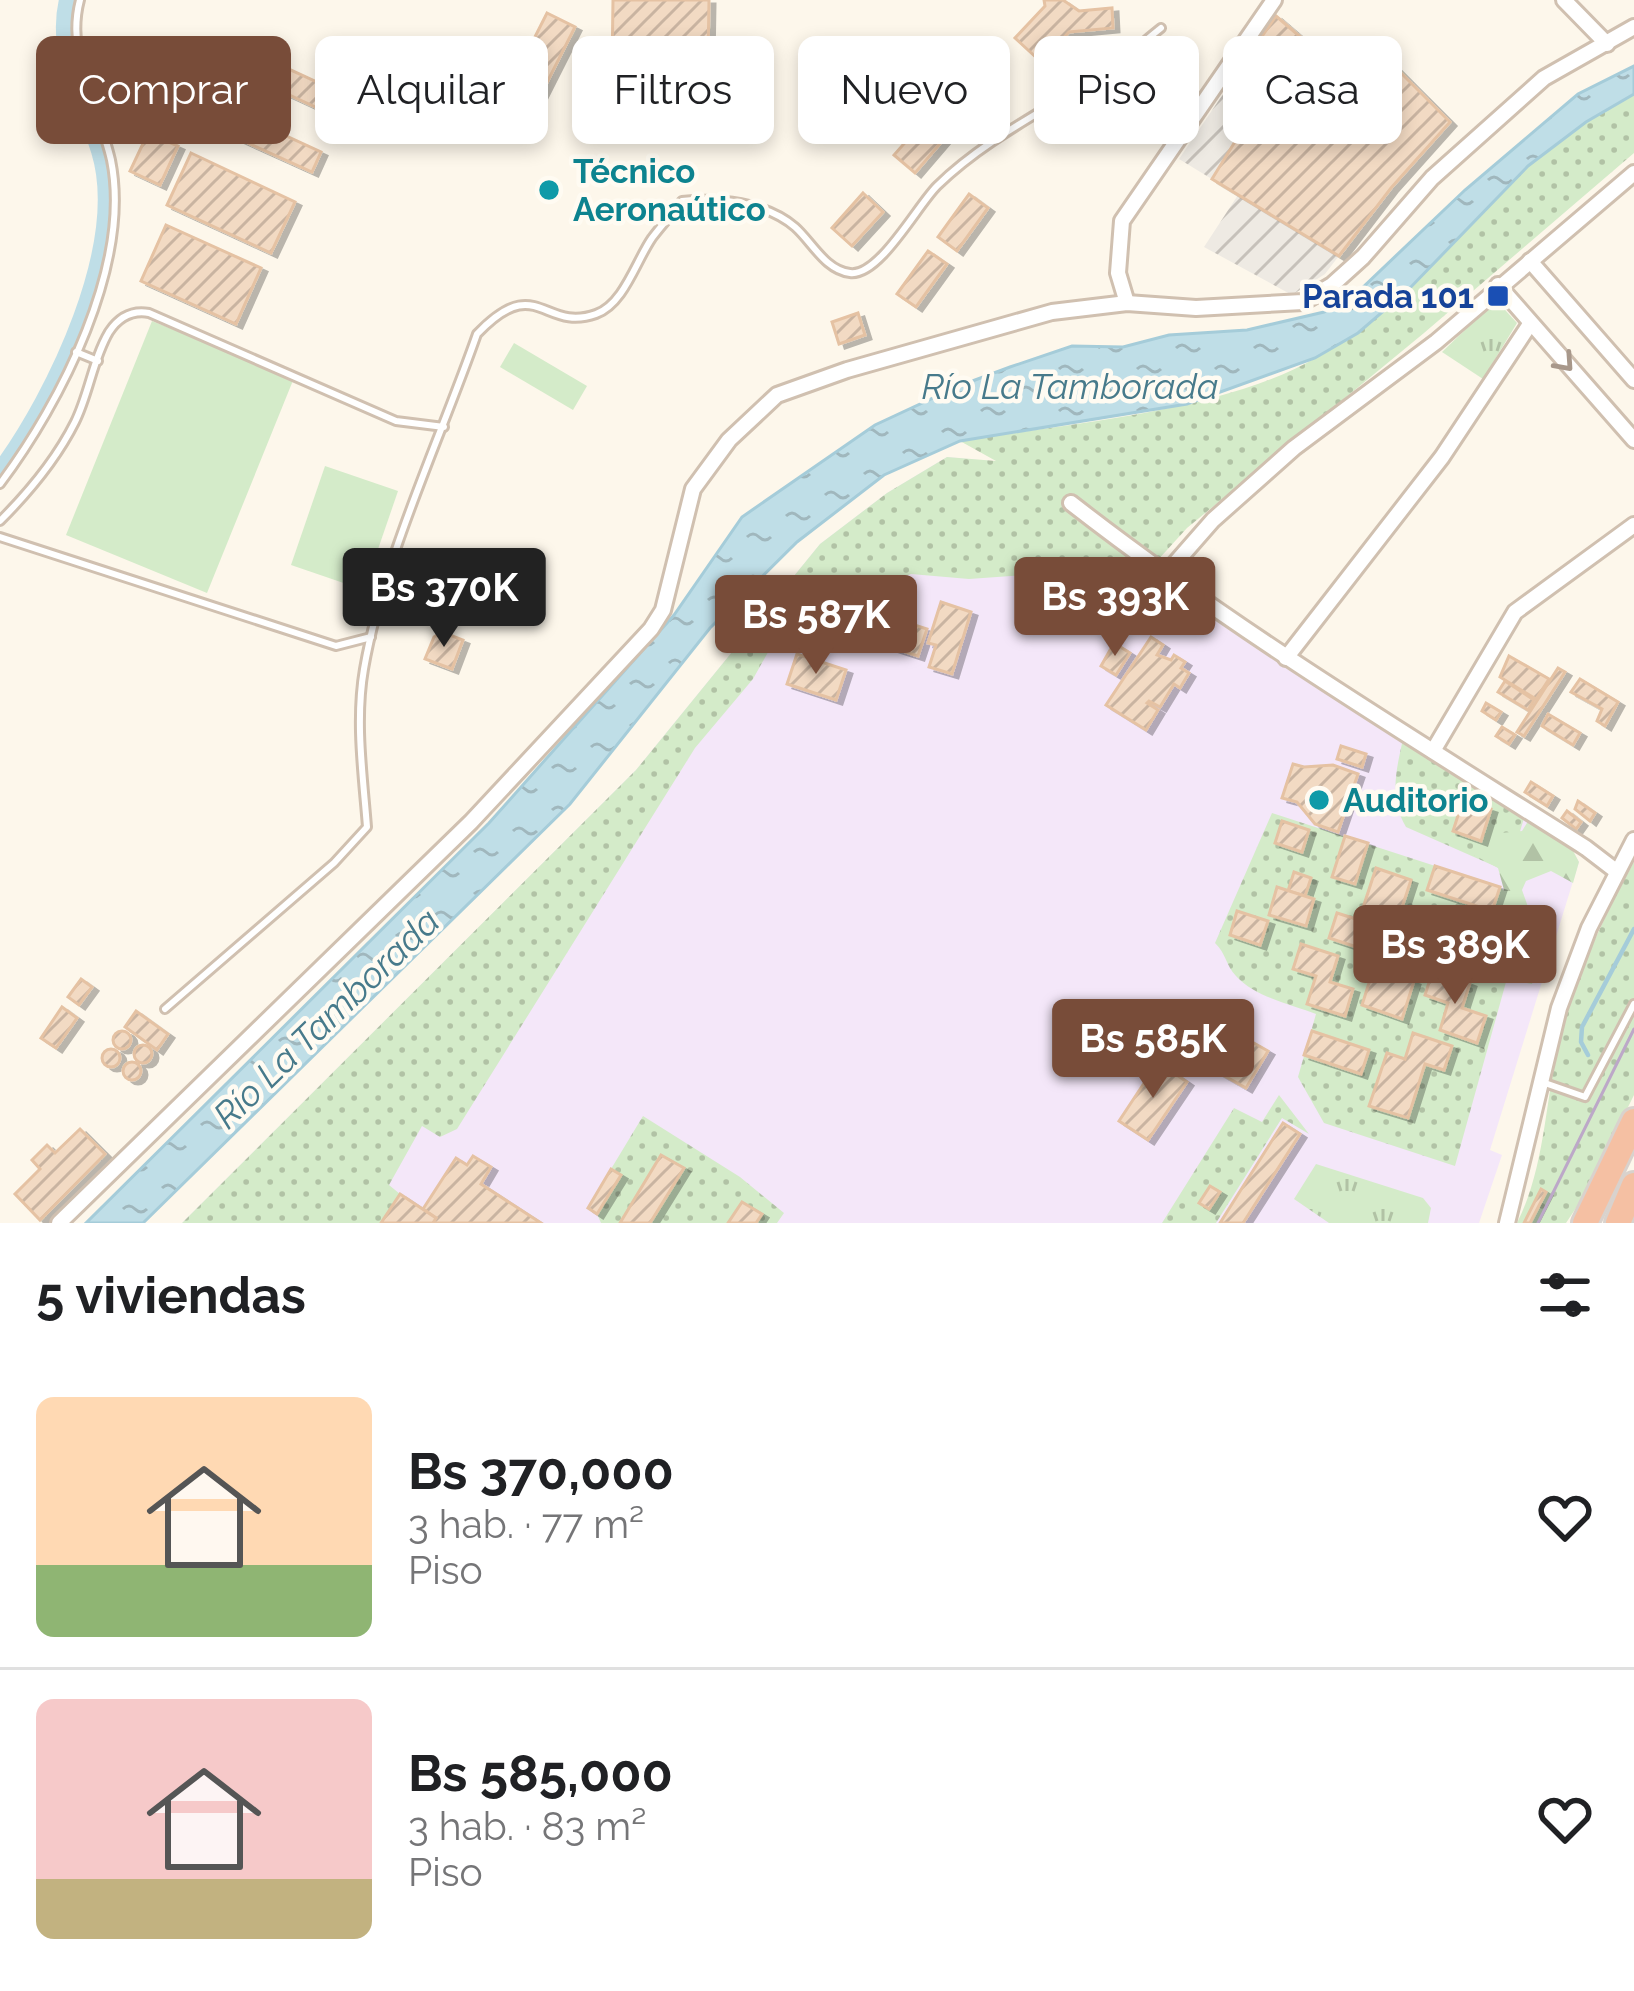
<!DOCTYPE html>
<html lang="es">
<head>
<meta charset="utf-8">
<style>
  :root { --surface:#fff; --page:#f2f2f2; --text:#202124; --muted:#757577; --line:#e0e0e0; --accent:#784c39 }
  body { margin:0; font-family:Raleway,sans-serif; background:var(--page); color:var(--text); height:100vh; display:flex; flex-direction:column; font-size:45px; white-space:nowrap }
  * { box-sizing:border-box; margin:0 }
  p { font-size:39px; color:var(--muted) }
  .icon { flex:none; width:66px; height:66px; fill:none; stroke:currentColor; stroke-width:2; stroke-linecap:round; stroke-linejoin:round }
  .map { position:relative; height:1223px; overflow:hidden }
  .drawer { display:flex; flex-direction:column; background:var(--surface); flex:1 }
  .drawer>* { flex:none }
  .hud { position:absolute; left:36px; top:36px; width:1563px; height:108px; display:flex; gap:24px }
  .price { position:absolute; translate:-50% -102px; padding:0 27px; border-radius:12px; background:var(--accent); color:#fff; font-size:39px; line-height:78px; filter:drop-shadow(0 3px 6px #0008) }
  .price::after { content:''; position:absolute; left:50%; top:72px; width:36px; height:27px; margin-left:-18px; background:inherit; clip-path:polygon(0 0,100% 0,50% 100%) }
  .price.active { background:#222; color:#fff }
  ul { padding:0; list-style:none }
  li { display:flex; align-items:center; gap:36px; height:300px; padding:0 36px }
  li+li { border-top:3px solid var(--line) }
  li span { display:grid; place-items:center; flex:none; width:336px; height:240px; border-radius:18px; color:#555 }
  li>.icon { margin-inline-start:auto }
  span .icon { width:144px; height:144px; fill:#fffc; stroke-width:1 }
  li b { font-size:51px }
  h2 { display:flex; justify-content:space-between; align-items:center; height:144px; padding:0 36px; font-size:51px }
  .tag { padding:0 42px; border-radius:18px; background:var(--surface); box-shadow:0 6px 18px #0003; font-size:42px; line-height:108px }
  .tag.active { background:var(--accent); color:#fff }
  .map>svg:first-child { display:block }
  .industrial { fill:url(#industrial-furrows) }
  .education { fill:#f4e7f9 }
  .grass { fill:url(#grass-dots) }
  .forest { fill:url(#forest-firs) }
  .park { fill:url(#park-tufts) }
  .pitch { fill:#d4ebc9 }
  .water { fill:url(#water-ripples); stroke:#a5ccd9; stroke-width:3 }
  .lines { fill:none; stroke-linecap:round; stroke-linejoin:round }
  .stream { stroke:#a5ccd9; stroke-width:4.5 }
  .canal { stroke:#bfdee7; stroke-width:16 }
  .building { fill:url(#building-hatch); stroke:#e5c2a3; stroke-width:3; filter:url(#shadow) }
  .lane-casing { stroke:#d0c0b0; stroke-width:12 }
  .street-casing { stroke:#d0c0b0; stroke-width:20 }
  .highway-casing { stroke:#d9d2cd; stroke-width:30 }
  .lane { stroke:#fff; stroke-width:6 }
  .street { stroke:#fff; stroke-width:14 }
  .highway { stroke:#f5c0a3; stroke-width:24 }
  .tram { stroke:#bca8c8; stroke-width:3 }
  .oneway { stroke:#a8988b }
  .culture-dot { fill:#0f9aa8; stroke:#fffbf2; stroke-width:4.5 }
  .transit-dot { fill:#1a4fb4; stroke:#fffbf2; stroke-width:4.5 }
  .labels { text-anchor:middle; dominant-baseline:central; stroke-width:9; stroke-linejoin:round; paint-order:stroke }
  .culture-label { font-size:33px; font-weight:bold; fill:#0d838f; stroke:#fffbf2; text-anchor:start }
  .transit-label { font-size:33px; font-weight:bold; fill:#164399; stroke:#fffbf2; text-anchor:end }
  .water-label { font-size:36px; font-style:italic; fill:#477a8b; stroke:#fffbf2 }
</style>
</head>
<body>
<div class="map">
<svg width="1634" height="1223" viewBox="0 0 1634 1223">
  <defs>
    <pattern id="industrial-furrows" width="10" height="10" patternUnits="userSpaceOnUse" patternTransform="scale(3)"><rect width="10" height="10" fill="#eeeae3"/><path d="M-1 1l2-2M0 10L10 0M9 11l2-2" fill="none" stroke="#c6c1ba"/></pattern>
    <pattern id="grass-dots" width="8" height="8" patternUnits="userSpaceOnUse" patternTransform="scale(3)"><rect width="8" height="8" fill="#d4ebc9"/><path d="M2 2h.1M6 6h.1" fill="none" stroke="#b1c2a5" stroke-width="1.8" stroke-linecap="round"/></pattern>
    <pattern id="forest-firs" width="22" height="20" patternUnits="userSpaceOnUse" patternTransform="scale(3)"><rect width="22" height="20" fill="#d4ebc9"/><path d="M5 1l3.5 6h-7zM16 11l3.5 6h-7z" fill="#b1c2a5"/></pattern>
    <pattern id="park-tufts" width="24" height="20" patternUnits="userSpaceOnUse" patternTransform="scale(3)"><rect width="24" height="20" fill="#d4ebc9"/><path d="M3 7l-1-3M5 7V3M7 7l1-3M15 17l-1-3M17 17v-4M19 17l1-3" fill="none" stroke="#b1c2a5"/></pattern>
    <pattern id="water-ripples" width="26" height="14" patternUnits="userSpaceOnUse" patternTransform="scale(3)"><rect width="26" height="14" fill="#bfdee7"/><path d="M2 4q2-2 4 0t4 0M15 11q2-2 4 0t4 0" fill="none" stroke="#a0b7bd"/></pattern>
    <pattern id="building-hatch" width="6" height="6" patternUnits="userSpaceOnUse" patternTransform="scale(3)"><rect width="6" height="6" fill="#f2dac3"/><path d="M-1 1l2-2M0 6l6-6M5 7l2-2" fill="none" stroke="#c9b4a1"/></pattern>
    <filter id="shadow"><feDropShadow dx="6" dy="4" stdDeviation="0" flood-color="#0004"/></filter>
  </defs>
  <rect width="100%" height="100%" fill="#fdf7eb"/>
  <path class="industrial" d="M1276 16 1355 84 1388 60 1450 122 1391 188 1325 274 1292 295 1204 247 1238 195 1179 159Z"/>
  <path class="education" d="M947 457 999 462 1146 573 1572 850 1579 862 1490 1150 1502 1155 1479 1223H182L636 770 820 544 887 493Z"/>
  <g class="grass">
    <path d="M1634 94V153L1424 333 1187 528 1146 573H1052L969 579 911 574 786 620 753 679 695 748 457 1129 440 1137 422 1126 389 1185 400 1194 381 1223H182L636 770 820 544 887 493 947 457 996 461 960 441C1065 424 1227 411 1317 357 1400 306 1456 230 1528 166 1560 138 1597 115 1634 94Z"/>
    <path d="M1403 739 1524 818 1508 872 1406 827C1389 798 1396 771 1403 739Z"/>
    <path d="M1272 813 1500 887 1513 899 1516 946 1455 1166 1324 1123 1298 1077 1316 1014C1290 1004 1255 997 1236 976 1226 966 1226 953 1215 943Z"/>
    <path d="M1634 862V1095L1584 1196 1566 1223H1517C1545 1168 1545 1102 1559 1042 1575 979 1602 919 1634 862Z"/>
    <path d="M1190 1001 1237 1027 1212 1072 1165 1046Z"/>
    <path d="M1279 1095 1309 1134 1282 1118 1216 1223H1162L1234 1108 1262 1122Z"/>
    <path d="M643 1116 740 1177 784 1213 777 1223H601L597 1214 620 1175 611 1169Z"/>
  </g>
  <path class="forest" d="M1535 810 1557 821 1579 862 1573 883 1551 871 1526 881 1522 890C1534 923 1543 951 1532 984 1490 977 1476 942 1462 907L1473 896 1498 907 1504 890 1498 868 1474 855 1491 834 1522 831Z"/>
  <g class="park">
    <path d="M1496 300 1517 323 1483 379 1442 352Z"/>
    <path d="M1316 1164 1423 1198 1431 1208 1428 1223H1329L1294 1199Z"/>
  </g>
  <g class="pitch">
    <path d="M152 321 294 378 207 593 66 535Z"/>
    <path d="M514 343 587 386 573 410 500 367Z"/>
    <path d="M325 466 398 491 364 590 291 565Z"/>
  </g>
  <path class="water" d="M1634 66V94L1586 122 1528 166 1408 290 1358 333 1315 358 1187 404 960 441 884 475 797 542 710 628 570 804 143 1223H86L489 823 674 615 742 517 875 425 959 386 1010 367 1072 346 1123 347 1169 335 1247 330 1324 312 1361 289 1465 190 1578 94Z"/>
  <g class="lines">
    <path class="stream" d="M1588 1055 1581 1042 1582 1027 1634 929"/>
    <path class="canal" d="M0 470C55 395 128 245 99 151 84 101 54 54 67 0"/>
  </g>
  <g class="building">
    <path d="M613 0H709L708 59H690V71L612 70Z"/>
    <path d="M1044 0H1063L1079 11 1112 8 1113 28 1069 32 1041 62 1015 38 1045 6Z"/>
    <path d="M547 13 575 27 524 128 496 114Z"/>
    <path d="M1276 16 1355 84 1388 60 1450 122 1391 188 1339 256 1212 179 1257 106 1227 87Z"/>
    <path d="M175 44 217 62 204 91 162 72Z"/>
    <path d="M241 47 347 96 337 117 231 68Z"/>
    <path d="M215 103 321 152 312 172 206 124Z"/>
    <path d="M925 120 945 138 915 173 894 155Z"/>
    <path d="M148 133 178 146 160 185 130 171Z"/>
    <path d="M191 153 295 202 271 253 167 205Z"/>
    <path d="M863 193 883 212 852 246 832 228Z"/>
    <path d="M969 194 988 208 957 251 938 237Z"/>
    <path d="M166 225 261 268 236 324 141 281Z"/>
    <path d="M928 251 947 264 916 307 897 294Z"/>
    <path d="M858 313 865 335 839 344 832 322Z"/>
    <path d="M941 602 971 612 952 674 929 667 936 645 928 643Z"/>
    <path d="M883 615 927 629 918 656 875 642Z"/>
    <path d="M442 632 463 640 452 669 425 659 434 637Z"/>
    <path d="M1151 637 1163 645 1157 655 1171 660 1174 655 1185 662 1181 668 1189 673 1180 688 1174 684 1160 707 1149 701 1147 703 1158 710 1146 730 1106 705Z"/>
    <path d="M1114 643 1130 653 1116 675 1101 666Z"/>
    <path d="M797 654 846 670 836 700 787 684Z"/>
    <path d="M1509 656 1549 679 1536 699 1500 677Z"/>
    <path d="M1558 668 1565 672 1524 736 1517 732Z"/>
    <path d="M1580 679 1618 702 1605 726 1597 721 1602 709 1571 692Z"/>
    <path d="M1505 681 1534 700 1528 710 1498 692Z"/>
    <path d="M1486 703 1501 712 1496 720 1482 711Z"/>
    <path d="M1548 714 1580 733 1573 745 1542 726Z"/>
    <path d="M1502 727 1515 735 1509 744 1496 736Z"/>
    <path d="M1341 746 1366 754 1362 767 1337 759Z"/>
    <path d="M1293 764 1304 767 1333 765 1358 774 1338 832 1315 824 1297 802 1282 798Z"/>
    <path d="M1531 782 1553 796 1547 806 1525 792Z"/>
    <path d="M1463 800 1491 809 1481 841 1453 831Z"/>
    <path d="M1578 801 1595 813 1590 821 1575 809Z"/>
    <path d="M1567 811 1581 822 1576 829 1562 818Z"/>
    <path d="M1282 821 1309 830 1302 852 1275 843Z"/>
    <path d="M1345 836 1368 843 1355 884 1332 877Z"/>
    <path d="M1435 866 1500 887 1492 911 1427 890Z"/>
    <path d="M1376 868 1411 880 1395 929 1377 923 1369 951 1329 938 1337 913 1359 920Z"/>
    <path d="M1294 872 1311 878 1305 896 1288 891Z"/>
    <path d="M1277 887 1314 899 1306 926 1269 915Z"/>
    <path d="M1237 911 1268 921 1260 945 1230 935Z"/>
    <path d="M1424 915 1470 930 1462 952 1417 936Z"/>
    <path d="M1301 944 1338 956 1330 982 1353 989 1345 1016 1307 1004 1316 976 1293 969Z"/>
    <path d="M1374 967 1414 981 1402 1019 1362 1005Z"/>
    <path d="M1433 970 1470 983 1462 1008 1486 1016 1477 1043 1440 1030 1448 1003 1425 995Z"/>
    <path d="M81 979 92 987 79 1005 68 997Z"/>
    <path d="M62 1007 77 1018 56 1048 41 1038Z"/>
    <path d="M136 1011 168 1034 157 1050 125 1027Z"/>
    <path d="M1312 1031 1369 1050 1361 1074 1304 1055Z"/>
    <circle cx="122" cy="1040" r="9"/>
    <path d="M1413 1033 1452 1046 1444 1070 1425 1064 1408 1118 1369 1106 1387 1053 1405 1059Z"/>
    <path d="M1245 1038 1268 1051 1246 1088 1216 1071 1226 1053 1235 1057Z"/>
    <circle cx="143" cy="1054" r="9"/>
    <circle cx="111" cy="1058" r="9"/>
    <path d="M1158 1062 1187 1082 1148 1140 1119 1121Z"/>
    <circle cx="132" cy="1071" r="9"/>
    <path d="M1283 1123 1300 1134 1243 1223H1220Z"/>
    <path d="M80 1129 105 1154 40 1220 15 1194 40 1169 32 1160 47 1145 55 1153Z"/>
    <path d="M661 1155 684 1168 650 1223H620Z"/>
    <path d="M473 1156 491 1167 481 1184 541 1223H433L436 1218 423 1209 456 1158 467 1165Z"/>
    <path d="M611 1169 621 1175 597 1214 588 1208Z"/>
    <path d="M1210 1186 1220 1192 1209 1209 1199 1203Z"/>
    <path d="M1541 1189 1546 1192 1530 1223H1524Z"/>
    <path d="M400 1194 436 1218 433 1223H381Z"/>
    <path d="M742 1202 762 1214 756 1223H728Z"/>
  </g>
  <g class="lines">
    <defs>
      <g id="lane">
        <path d="M76 352 98 361"/>
        <path d="M0 484C61 403 132 264 111 160 99 107 65 56 80 0"/>
        <path d="M0 521C30 491 56 460 75 422 89 394 93 359 109 332 119 317 132 310 149 313L396 421 444 427"/>
        <path d="M0 537 336 646 371 637"/>
        <path d="M165 1009 334 863 367 827C363 775 355 721 364 669 383 559 440 440 477 334 537 271 543 333 596 314 624 304 636 261 652 238 661 226 672 214 682 201 718 197 766 202 795 227 812 242 825 270 850 273 879 277 917 206 937 186 985 139 1048 109 1103 73 1124 60 1142 43 1161 28"/>
        <path d="M1542 1082 1585 1097 1634 1004"/>
      </g>
      <g id="street">
        <path d="M1564 0 1607 44"/>
        <path d="M1530 261 1634 380"/>
        <path d="M1498 285 1634 440"/>
        <path d="M1127 303 1118 273 1122 221 1274 0"/>
        <path d="M1071 503C1234 630 1411 737 1586 848L1616 871"/>
        <path d="M1164 576 1213 520 1294 448 1436 342 1634 173"/>
        <path d="M1286 658 1442 457 1530 324"/>
        <path d="M1433 751 1515 612 1634 525"/>
        <path d="M59 1223 471 822 651 629 663 610 693 489 729 440 777 395 847 370 1052 312 1127 303 1196 308 1303 302 1332 285 1363 257 1432 178 1544 78 1634 27"/>
        <path d="M1507 1223 1559 1008 1589 928 1634 840"/>
      </g>
      <g id="highway">
        <path d="M1585 1223 1634 1121"/>
        <path d="M1618 1223 1634 1185"/>
      </g>
    </defs>
    <use href="#lane" class="lane-casing"/>
    <use href="#street" class="street-casing"/>
    <use href="#highway" class="highway-casing"/>
    <use href="#lane" class="lane"/>
    <use href="#street" class="street"/>
    <use href="#highway" class="highway"/>
    <path class="tram" d="M1538 1223 1634 1029"/>
  </g>
  <defs><path id="oneway-chevron" d="M-2-3.5L2.5 0L-2 3.5" fill="none" stroke-width="1.6" stroke-linecap="round" stroke-linejoin="round" transform="scale(3)"/></defs>
  <use class="oneway" href="#oneway-chevron" transform="translate(1565 363) rotate(48)"/>
  <g class="culture-dot">
    <circle cx="549" cy="190" r="12"/>
    <circle cx="1319" cy="800" r="12"/>
  </g>
  <rect class="transit-dot" x="1486" y="284" width="24" height="24" rx="6"/>
  <g class="labels">
    <g class="culture-label">
      <text x="573" y="171">Técnico<tspan x="573" dy="38">Aeronaútico</tspan></text>
      <text x="1343" y="800">Auditorio</text>
    </g>
    <g class="transit-label">
      <text x="1474" y="296">Parada 101</text>
    </g>
    <g class="water-label">
      <text x="1070" y="386">Río La Tamborada</text>
      <text transform="translate(326 1018) rotate(-44)">Río La Tamborada</text>
    </g>
  </g>
</svg>
<b class="price active" style="left:444px;top:650px">Bs 370K</b>
<b class="price" style="left:1115px;top:659px">Bs 393K</b>
<b class="price" style="left:816px;top:677px">Bs 587K</b>
<b class="price" style="left:1455px;top:1007px">Bs 389K</b>
<b class="price" style="left:1153px;top:1101px">Bs 585K</b>
<div class="hud">
<a class="tag active">Comprar</a>
<a class="tag">Alquilar</a>
<a class="tag">Filtros</a>
<a class="tag">Nuevo</a>
<a class="tag">Piso</a>
<a class="tag">Casa</a>
</div>
</div>
<section class="drawer">
<h2>5 viviendas<svg class="icon" aria-label="filters" viewBox="0 0 24 24"><path d="M4 7h16M4 17h16"/><circle cx="9" cy="7" r="2"/><circle cx="15" cy="17" r="2"/></svg></h2>
<ul>
<li><span style="background:linear-gradient(#ffd9b3 70%,#8fb573 0)"><svg class="icon" aria-label="home" viewBox="0 0 24 24"><path d="M3 11l9-7 9 7M6 9v11h12V9"/></svg></span><div><b>Bs 370,000</b><p>3 hab. · 77 m²</p><p>Piso</p></div><svg class="icon" aria-label="heart" viewBox="0 0 24 24"><path d="M12 20l-8-8c-3-5 5-10 8-4 3-6 11-1 8 4z"/></svg></li>
<li><span style="background:linear-gradient(#f6c9c9 75%,#c2b280 0)"><svg class="icon" aria-label="home" viewBox="0 0 24 24"><path d="M3 11l9-7 9 7M6 9v11h12V9"/></svg></span><div><b>Bs 585,000</b><p>3 hab. · 83 m²</p><p>Piso</p></div><svg class="icon" aria-label="heart" viewBox="0 0 24 24"><path d="M12 20l-8-8c-3-5 5-10 8-4 3-6 11-1 8 4z"/></svg></li>
</ul>
</section>
</body>
</html>
